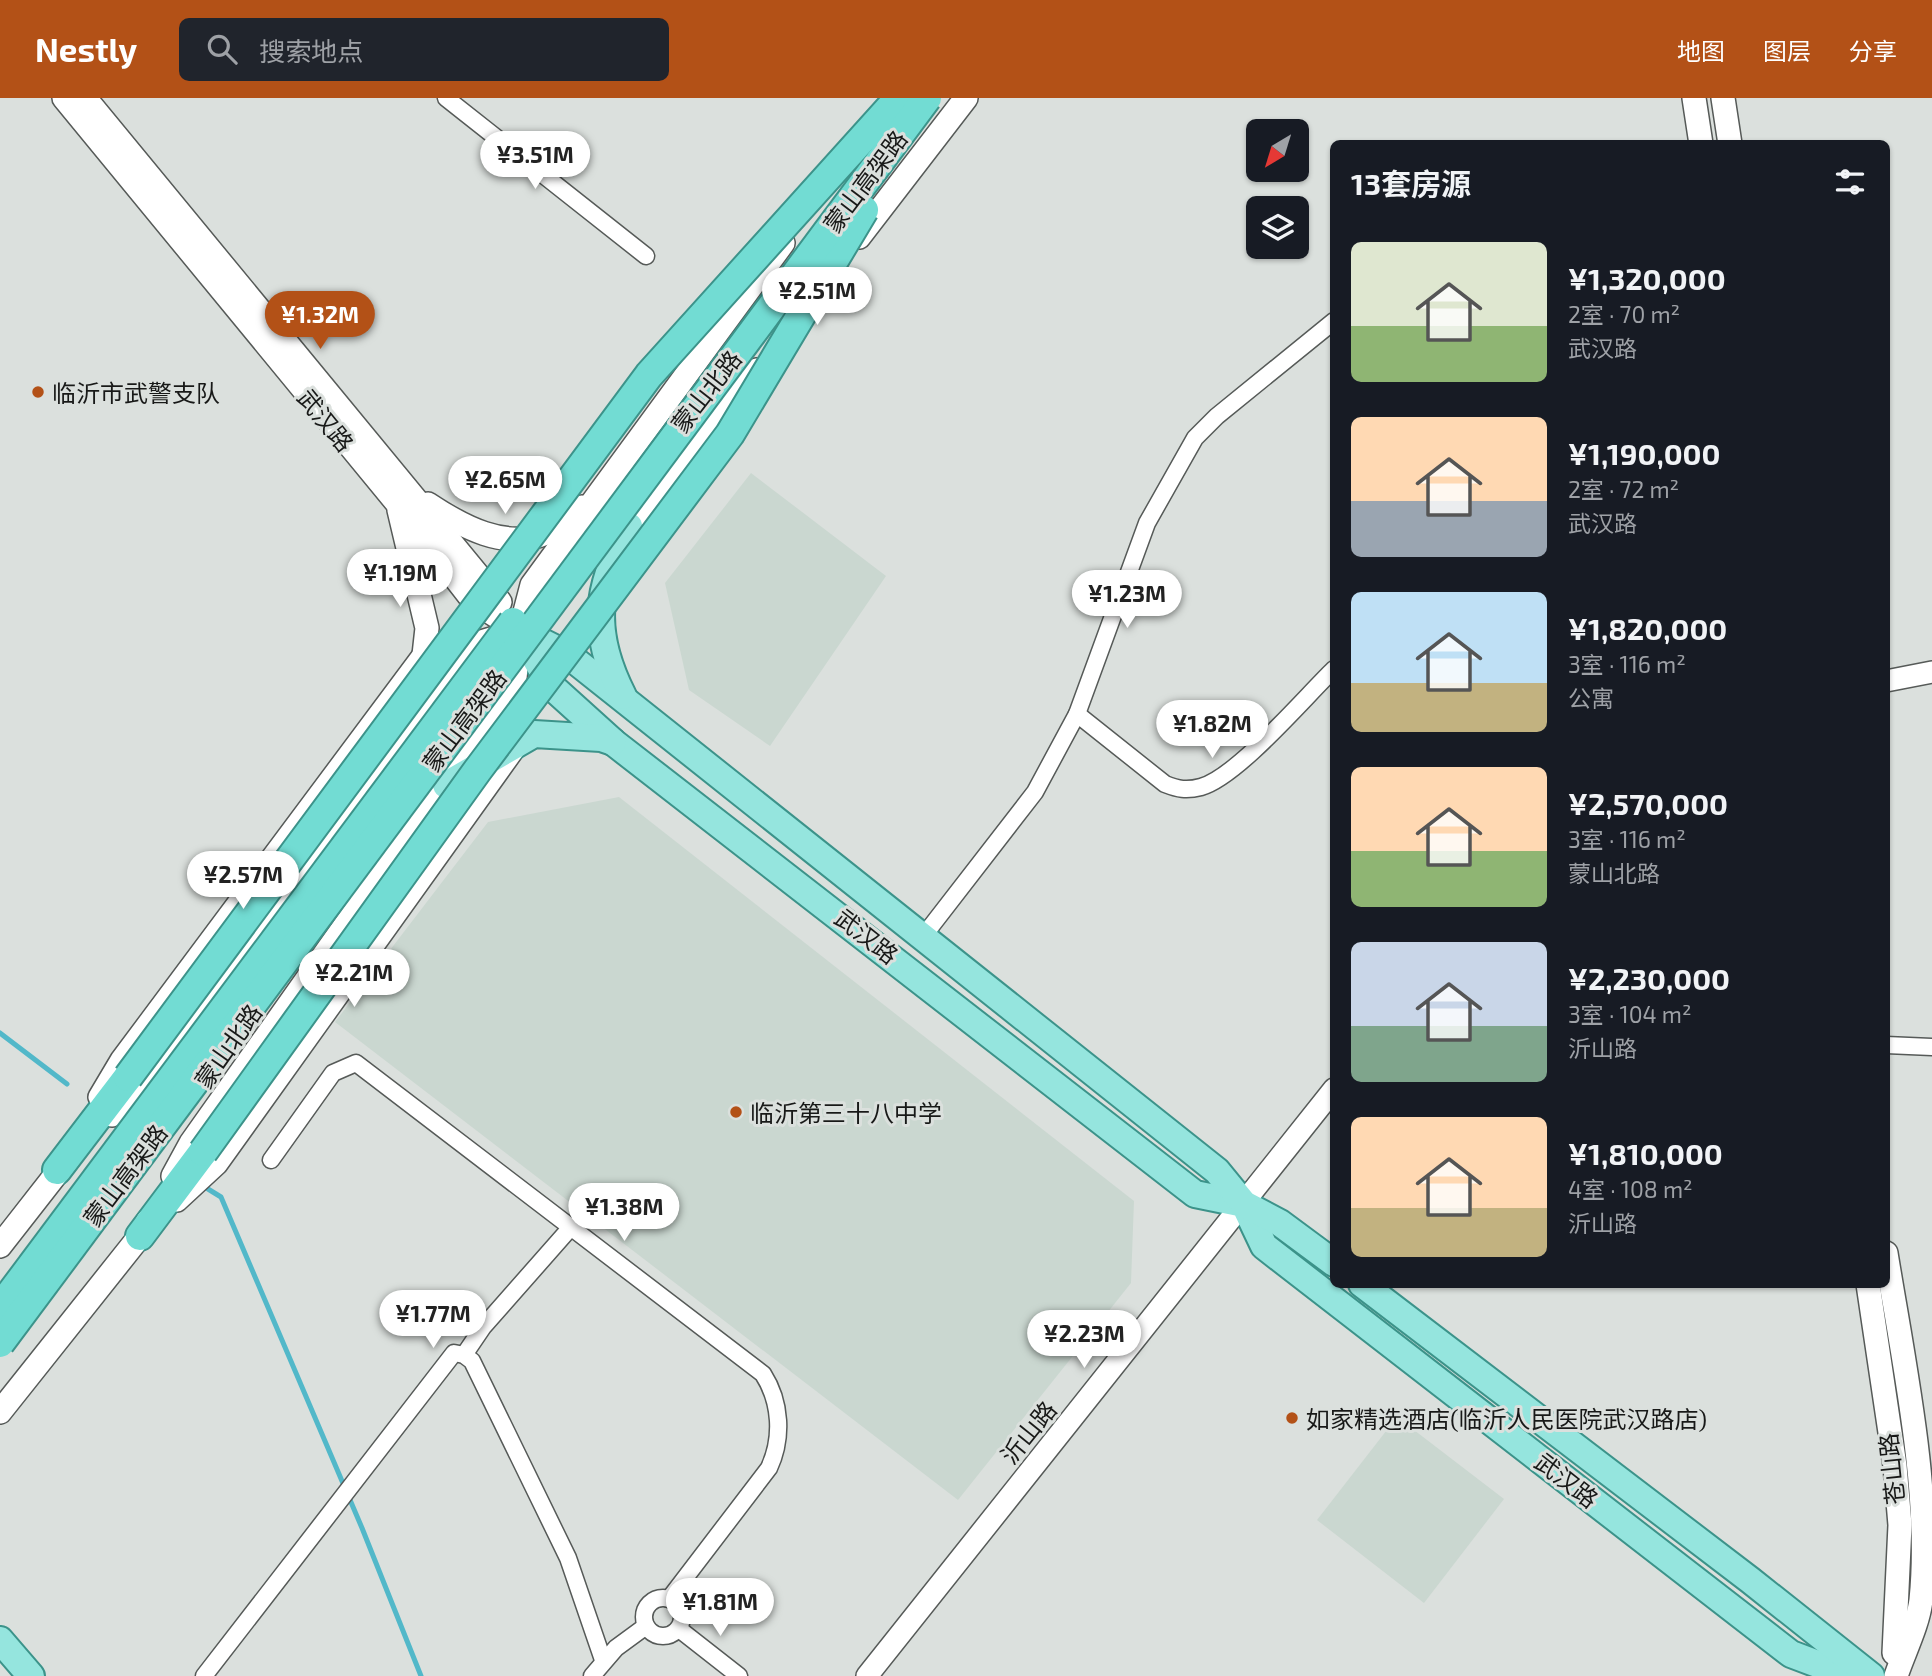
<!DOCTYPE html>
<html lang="zh">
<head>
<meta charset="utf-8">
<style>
  :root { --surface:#171b24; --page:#20242c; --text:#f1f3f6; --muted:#9ea1a6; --accent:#b35117 }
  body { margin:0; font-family:"Exo 2","Noto Sans SC",sans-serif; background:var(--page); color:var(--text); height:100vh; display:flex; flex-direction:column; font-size:26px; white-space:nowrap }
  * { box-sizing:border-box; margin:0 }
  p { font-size:23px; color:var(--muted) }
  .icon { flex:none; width:38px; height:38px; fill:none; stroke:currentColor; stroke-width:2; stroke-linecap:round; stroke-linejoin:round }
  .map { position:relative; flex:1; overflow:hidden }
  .drawer { position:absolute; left:1330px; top:42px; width:560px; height:1148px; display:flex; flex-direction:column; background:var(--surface); border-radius:10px; box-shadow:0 2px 5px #0004 }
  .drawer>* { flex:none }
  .needle { width:46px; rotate:218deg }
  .tools { position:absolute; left:1246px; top:21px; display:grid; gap:14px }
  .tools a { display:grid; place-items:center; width:63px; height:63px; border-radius:10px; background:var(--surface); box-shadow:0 2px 5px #0004; font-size:35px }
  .price { position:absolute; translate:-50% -60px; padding:0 16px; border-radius:24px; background:#fff; color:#222; font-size:23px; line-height:46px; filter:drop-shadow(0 2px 4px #0008) }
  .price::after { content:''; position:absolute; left:50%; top:42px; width:21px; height:16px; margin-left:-10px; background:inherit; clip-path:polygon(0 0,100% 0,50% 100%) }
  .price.current { background:var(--accent); color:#fff }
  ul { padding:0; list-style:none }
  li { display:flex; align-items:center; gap:21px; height:175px; padding:0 21px }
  li span { display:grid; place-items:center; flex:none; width:196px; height:140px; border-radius:10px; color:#555 }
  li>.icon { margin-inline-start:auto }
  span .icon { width:84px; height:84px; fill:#fffc; stroke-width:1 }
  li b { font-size:30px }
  h2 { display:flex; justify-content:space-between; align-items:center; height:84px; padding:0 21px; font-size:30px }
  header { display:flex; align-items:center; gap:42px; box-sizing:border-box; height:98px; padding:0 35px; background:var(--accent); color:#fff }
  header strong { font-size:33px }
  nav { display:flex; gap:38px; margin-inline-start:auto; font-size:24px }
  .search { width:490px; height:63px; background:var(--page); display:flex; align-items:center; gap:18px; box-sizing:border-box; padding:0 24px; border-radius:10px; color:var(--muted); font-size:26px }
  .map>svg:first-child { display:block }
  .built { fill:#cad7d0 }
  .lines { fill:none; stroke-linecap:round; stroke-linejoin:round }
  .stream { stroke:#52b8c9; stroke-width:5 }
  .minor-casing { stroke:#565a58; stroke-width:19 }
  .tertiary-casing { stroke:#565a58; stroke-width:24 }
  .secondary-casing { stroke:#565a58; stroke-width:26 }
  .primary-casing { stroke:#3c938a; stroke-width:30 }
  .trunk-casing { stroke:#3c938a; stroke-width:32 }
  .minor { stroke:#fff; stroke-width:16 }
  .tertiary { stroke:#fff; stroke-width:21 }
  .secondary { stroke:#fff; stroke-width:23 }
  .primary { stroke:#95e5de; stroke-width:26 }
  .trunk { stroke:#72dcd3; stroke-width:28 }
  .trunk-bridge-casing { stroke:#3c938a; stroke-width:32; stroke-linecap:butt }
  .trunk-bridge { stroke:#72dcd3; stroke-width:28 }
  .poi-dot { fill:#b35117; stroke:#dbe0dd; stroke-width:2.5 }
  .labels { text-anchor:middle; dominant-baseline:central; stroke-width:6; stroke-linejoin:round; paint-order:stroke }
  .street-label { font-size:24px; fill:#181918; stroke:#dbe0dd }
  .poi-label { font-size:24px; fill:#181918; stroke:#dbe0dd; text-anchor:start }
</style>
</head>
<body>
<header>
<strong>Nestly</strong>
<div class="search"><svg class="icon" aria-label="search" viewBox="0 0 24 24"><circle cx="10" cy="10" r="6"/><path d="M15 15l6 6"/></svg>搜索地点</div>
<nav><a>地图</a><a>图层</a><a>分享</a></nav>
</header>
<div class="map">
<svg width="1932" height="1578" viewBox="0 0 1932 1578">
  <rect width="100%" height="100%" fill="#dbe0dd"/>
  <g class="built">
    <path d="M751 375 886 478 770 648 689 592 665 485Z"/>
    <path d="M619 699 1134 1103 1131 1185 958 1402 335 924 488 724Z"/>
    <path d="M1397 1319 1504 1401 1424 1505 1317 1422Z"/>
  </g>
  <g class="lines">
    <g class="stream">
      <path d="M0 935 67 986"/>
      <path d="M208 1091 221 1099 362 1430 421 1578"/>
    </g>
    <defs>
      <g id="minor">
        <path d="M446 0 646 158"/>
        <path d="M1077 616 1165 686C1178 691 1186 693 1201 689 1237 679 1304 600 1334 571"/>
        <path d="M922 840 1035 694 1077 616 1147 425 1195 340 1217 318 1334 223"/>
        <path d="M1886 947 1932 949"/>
        <path d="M271 1062 333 975 356 965 763 1276C781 1304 783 1340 769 1370L669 1501"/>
        <path d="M464 1257 483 1229 572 1128"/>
        <circle cx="663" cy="1519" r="19"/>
        <path d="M679 1531 739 1578"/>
        <path d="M204 1578 454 1255 464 1257 472 1263 568 1460 603 1562"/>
        <path d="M592 1578 616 1550 646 1528"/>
      </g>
      <g id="tertiary">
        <path d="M1886 583 1932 574"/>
        <path d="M99 999 121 962 427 552"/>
        <path d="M177 1103 217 1066 517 647"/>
        <path d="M867 1578 1334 991"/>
      </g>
      <g id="secondary">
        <path d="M64 0 397 405 474 504 520 533"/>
        <path d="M85 0 500 504"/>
        <path d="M1694 0 1701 46"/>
        <path d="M1723 0 1730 46"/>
        <path d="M859 139 966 0"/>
        <path d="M428 406C461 428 506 453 546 435 559 430 571 417 582 409"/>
        <path d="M399 412 427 530 421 584"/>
        <path d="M619 440 757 272"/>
        <path d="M112 1017 141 987 415 616 471 547 508 536"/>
        <path d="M173 1078 191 1045 514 589 520 533 532 487 783 145"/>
        <path d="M0 1148 68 1061"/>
        <path d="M1886 1155C1903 1261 1932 1396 1921 1502 1918 1527 1904 1554 1896 1578"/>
        <path d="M1868 1186 1895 1368 1900 1427 1894 1555"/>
        <path d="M0 1314 140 1138 148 1123"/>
      </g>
      <g id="primary">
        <path d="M520 533 551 588 613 644 1195 1096 1244 1106 1264 1148 1791 1556 1849 1578"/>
        <path d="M520 533 568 557 1217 1073 1244 1106 1280 1125 1334 1165"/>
        <path d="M623 598C590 533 596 491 629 428"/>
        <path d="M446 687 534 636 601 640 613 644"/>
        <path d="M1362 1186 1750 1482 1871 1578"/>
        <path d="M0 1542 31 1578"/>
      </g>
      <g id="trunk">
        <path d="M57 1072 128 979"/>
        <path d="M140 1138 203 1054"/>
      </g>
    </defs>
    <use href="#minor" class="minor-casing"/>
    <use href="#tertiary" class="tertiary-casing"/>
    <use href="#secondary" class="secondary-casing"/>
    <use href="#primary" class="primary-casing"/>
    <use href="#trunk" class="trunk-casing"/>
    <use href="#minor" class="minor"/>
    <use href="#tertiary" class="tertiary"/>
    <use href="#secondary" class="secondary"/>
    <use href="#primary" class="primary"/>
    <use href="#trunk" class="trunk"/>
    <defs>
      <g id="trunk-bridge">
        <path d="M128 979 649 277 899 0"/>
        <path d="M203 1054 477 673 730 336 864 112"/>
        <path d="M0 1210 513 524"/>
        <path d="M0 1245 927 0"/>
      </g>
    </defs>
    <use href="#trunk-bridge" class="trunk-bridge-casing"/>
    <use href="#trunk-bridge" class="trunk-bridge"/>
  </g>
  <g class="poi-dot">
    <circle cx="38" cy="294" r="7"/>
    <circle cx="736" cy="1014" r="7"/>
    <circle cx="1292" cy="1320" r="7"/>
  </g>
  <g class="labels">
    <g class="street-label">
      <text transform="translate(865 83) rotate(-53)">蒙山高架路</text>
      <text transform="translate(706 293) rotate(-52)">蒙山北路</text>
      <text transform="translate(326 322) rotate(51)">武汉路</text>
      <text transform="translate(464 622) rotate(-53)">蒙山高架路</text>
      <text transform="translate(867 838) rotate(38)">武汉路</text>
      <text transform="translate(228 948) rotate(-55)">蒙山北路</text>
      <text transform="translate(125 1077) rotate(-53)">蒙山高架路</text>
      <text transform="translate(1028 1334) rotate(-51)">沂山路</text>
      <text transform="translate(1891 1371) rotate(-96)">苍山路</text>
      <text transform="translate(1567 1382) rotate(38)">武汉路</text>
    </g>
    <g class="poi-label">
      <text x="52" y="294">临沂市武警支队</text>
      <text x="750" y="1014">临沂第三十八中学</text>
      <text x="1306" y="1320">如家精选酒店(临沂人民医院武汉路店)</text>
    </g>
  </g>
</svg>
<div class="tools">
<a><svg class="needle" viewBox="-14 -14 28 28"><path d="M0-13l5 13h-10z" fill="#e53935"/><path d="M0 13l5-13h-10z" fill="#9ea1a6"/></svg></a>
<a><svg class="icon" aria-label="layers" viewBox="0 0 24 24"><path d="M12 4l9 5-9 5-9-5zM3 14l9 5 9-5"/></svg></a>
</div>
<b class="price" style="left:535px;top:93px">¥3.51M</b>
<b class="price" style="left:817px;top:229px">¥2.51M</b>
<b class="price current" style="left:320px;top:253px">¥1.32M</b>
<b class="price" style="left:505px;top:418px">¥2.65M</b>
<b class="price" style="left:400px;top:511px">¥1.19M</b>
<b class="price" style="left:1127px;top:532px">¥1.23M</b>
<b class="price" style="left:1212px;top:662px">¥1.82M</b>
<b class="price" style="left:243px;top:813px">¥2.57M</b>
<b class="price" style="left:354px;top:911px">¥2.21M</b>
<b class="price" style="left:624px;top:1145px">¥1.38M</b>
<b class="price" style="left:433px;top:1252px">¥1.77M</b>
<b class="price" style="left:1084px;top:1272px">¥2.23M</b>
<b class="price" style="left:720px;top:1540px">¥1.81M</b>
<section class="drawer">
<h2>13套房源<svg class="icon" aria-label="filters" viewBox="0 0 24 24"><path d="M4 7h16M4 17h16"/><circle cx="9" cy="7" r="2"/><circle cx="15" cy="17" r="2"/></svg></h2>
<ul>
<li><span style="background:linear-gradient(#dfe7d0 60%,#8fb573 0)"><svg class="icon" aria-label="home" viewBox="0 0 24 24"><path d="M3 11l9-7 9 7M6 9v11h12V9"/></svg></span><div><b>¥1,320,000</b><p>2室 · 70 m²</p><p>武汉路</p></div></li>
<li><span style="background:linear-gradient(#ffd9b3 60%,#9aa5b1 0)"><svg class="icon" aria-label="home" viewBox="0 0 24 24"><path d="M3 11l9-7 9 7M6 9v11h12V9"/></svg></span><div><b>¥1,190,000</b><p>2室 · 72 m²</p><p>武汉路</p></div></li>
<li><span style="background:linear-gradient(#bfe0f5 65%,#c2b280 0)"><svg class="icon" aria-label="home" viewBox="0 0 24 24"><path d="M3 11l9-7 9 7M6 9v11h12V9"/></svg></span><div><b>¥1,820,000</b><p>3室 · 116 m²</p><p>公寓</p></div></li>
<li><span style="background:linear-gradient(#ffd9b3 60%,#8fb573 0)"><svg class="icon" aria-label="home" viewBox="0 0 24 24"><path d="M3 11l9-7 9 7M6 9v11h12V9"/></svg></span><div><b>¥2,570,000</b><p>3室 · 116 m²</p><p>蒙山北路</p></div></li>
<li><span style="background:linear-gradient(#c9d6e8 60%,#7fa58c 0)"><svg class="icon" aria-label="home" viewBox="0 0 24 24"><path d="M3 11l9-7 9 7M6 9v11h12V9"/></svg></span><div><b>¥2,230,000</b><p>3室 · 104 m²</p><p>沂山路</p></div></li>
<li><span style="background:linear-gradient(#ffd9b3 65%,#c2b280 0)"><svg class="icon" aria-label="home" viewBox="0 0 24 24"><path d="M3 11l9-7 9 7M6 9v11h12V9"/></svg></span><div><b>¥1,810,000</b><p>4室 · 108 m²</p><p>沂山路</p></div></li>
</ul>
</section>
</div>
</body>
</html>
